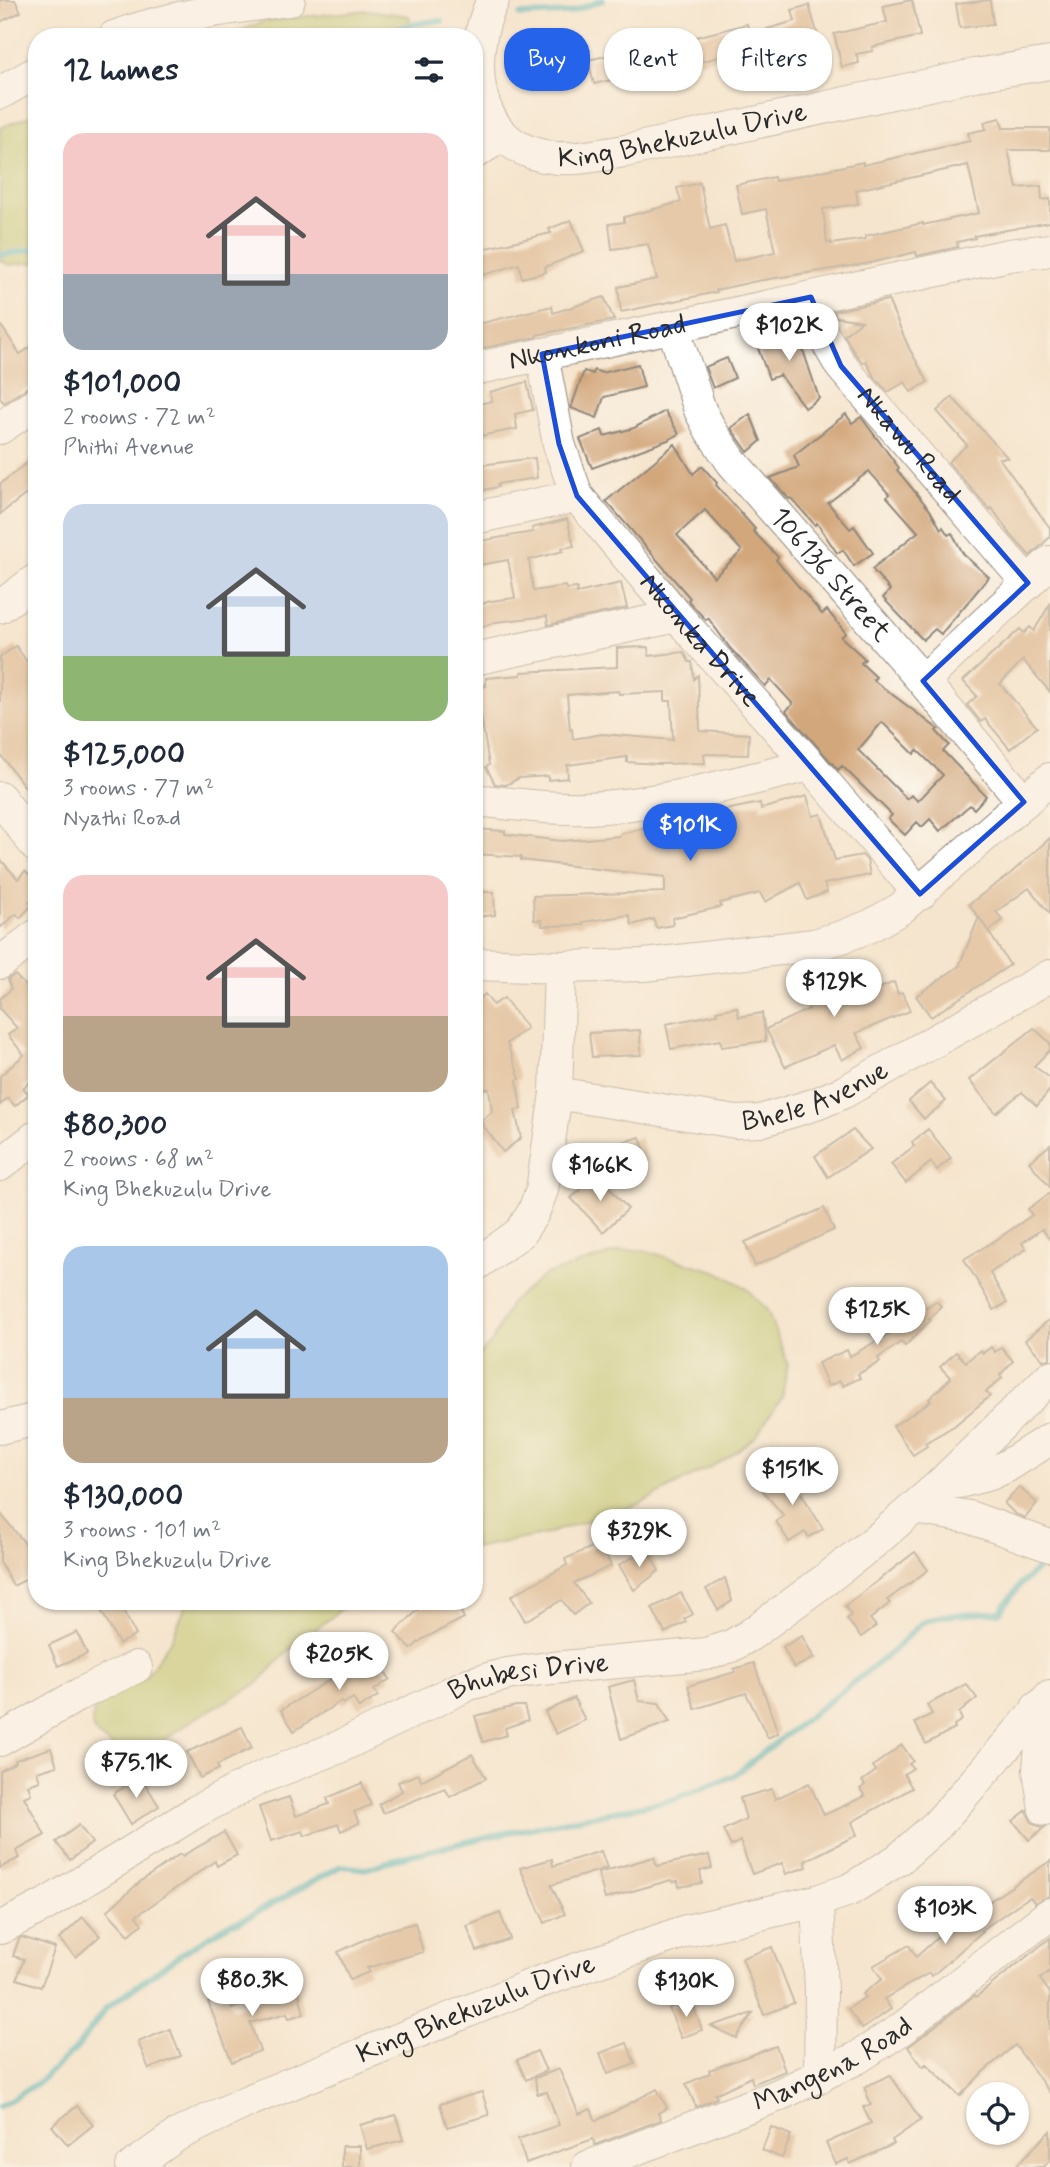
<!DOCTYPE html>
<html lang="en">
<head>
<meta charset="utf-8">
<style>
  :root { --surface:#fff; --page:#f6f6f7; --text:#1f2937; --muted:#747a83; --accent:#2563eb }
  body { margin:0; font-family:Mynerve,sans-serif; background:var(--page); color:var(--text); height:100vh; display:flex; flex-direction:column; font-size:26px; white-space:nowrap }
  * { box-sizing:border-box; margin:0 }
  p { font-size:23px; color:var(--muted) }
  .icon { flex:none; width:38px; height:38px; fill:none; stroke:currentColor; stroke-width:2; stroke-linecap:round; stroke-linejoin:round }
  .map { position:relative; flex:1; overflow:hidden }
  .panel { position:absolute; left:28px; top:28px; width:455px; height:1582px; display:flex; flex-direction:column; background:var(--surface); border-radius:28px; box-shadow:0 2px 5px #0004 }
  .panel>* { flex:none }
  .hud { position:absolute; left:504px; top:28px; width:441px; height:63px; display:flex; gap:14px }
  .controls { position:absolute; left:966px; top:2082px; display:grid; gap:14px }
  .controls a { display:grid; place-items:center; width:63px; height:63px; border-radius:50%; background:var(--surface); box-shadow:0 2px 5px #0004; font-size:35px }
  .price { position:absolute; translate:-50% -60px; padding:0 16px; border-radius:24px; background:#fff; color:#222; font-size:23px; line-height:46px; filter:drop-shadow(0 2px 4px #0008) }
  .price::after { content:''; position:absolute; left:50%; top:42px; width:21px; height:16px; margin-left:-10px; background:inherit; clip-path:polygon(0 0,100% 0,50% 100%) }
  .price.active { background:var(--accent); color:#fff }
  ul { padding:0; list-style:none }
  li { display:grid; align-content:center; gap:14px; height:371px; padding:0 35px }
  li span { display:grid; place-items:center; height:217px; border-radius:21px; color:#555 }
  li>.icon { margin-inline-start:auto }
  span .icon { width:126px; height:126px; fill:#fffc; stroke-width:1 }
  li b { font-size:30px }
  h2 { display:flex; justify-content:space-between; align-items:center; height:84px; padding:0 35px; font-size:30px }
  .tag { padding:0 24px; border-radius:28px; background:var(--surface); box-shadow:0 2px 5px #0004; font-size:24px; line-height:63px }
  .tag.active { background:var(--accent); color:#fff }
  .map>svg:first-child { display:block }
  .green { fill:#b5c264; stroke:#707648; stroke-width:2 }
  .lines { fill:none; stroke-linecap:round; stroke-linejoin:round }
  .stream { stroke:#3daeb6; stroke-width:6 }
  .building { fill:#d3a77c; fill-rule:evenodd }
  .minor-casing { stroke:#90887c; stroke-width:34 }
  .minor { stroke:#fff; stroke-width:32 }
  .marked { fill:none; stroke:#1d4ed8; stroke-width:5; stroke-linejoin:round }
  .labels { text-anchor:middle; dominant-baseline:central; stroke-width:5; stroke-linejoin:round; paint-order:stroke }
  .street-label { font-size:28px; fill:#2b2b2b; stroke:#fdfcf7 }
</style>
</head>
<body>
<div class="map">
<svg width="1050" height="2167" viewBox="0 0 1050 2167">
  <rect width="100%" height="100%" fill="#fdfcf7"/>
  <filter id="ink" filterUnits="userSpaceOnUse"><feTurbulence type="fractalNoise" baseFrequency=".0143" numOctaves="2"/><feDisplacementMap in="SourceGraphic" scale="14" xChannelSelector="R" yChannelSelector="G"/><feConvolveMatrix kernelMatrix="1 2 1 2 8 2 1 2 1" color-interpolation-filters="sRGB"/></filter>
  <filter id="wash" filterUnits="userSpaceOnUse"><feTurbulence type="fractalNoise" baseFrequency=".00686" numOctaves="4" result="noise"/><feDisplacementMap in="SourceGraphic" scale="28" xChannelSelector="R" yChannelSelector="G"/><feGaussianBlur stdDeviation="1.57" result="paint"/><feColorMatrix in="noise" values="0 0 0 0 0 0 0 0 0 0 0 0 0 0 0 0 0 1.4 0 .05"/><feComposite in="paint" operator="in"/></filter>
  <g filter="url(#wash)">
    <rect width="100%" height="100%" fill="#f6e5ce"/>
    <g class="green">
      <path d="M368 10 409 16 414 37H225L264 21Z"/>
      <path d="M37 113V262L9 265 0 260V128Z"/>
      <path d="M642 1250 716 1271 745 1287 767 1310 788 1364 782 1397 755 1437 728 1458 639 1504 543 1535 474 1548V1360L491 1343 511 1302 545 1275 620 1251Z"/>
      <path d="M188 1601H352L288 1651 257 1684 194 1719 155 1747 121 1752C93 1732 86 1734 97 1700L145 1677 172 1638Z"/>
    </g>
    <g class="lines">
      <g class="stream">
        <path d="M520 15 568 13 603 0"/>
        <path d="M361 37C385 33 420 20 442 21"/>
        <path d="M0 255 37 249"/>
        <path d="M0 2106 39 2082 77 2048 106 2008 187 1950 231 1923 239 1922 341 1866 366 1869 402 1857 495 1835 673 1800 733 1776 892 1652 921 1623 941 1616 1000 1612 1020 1585 1050 1557"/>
      </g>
    </g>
    <g id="blocks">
      <g class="building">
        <path d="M0 0H15L21 12 0 22Z"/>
        <path d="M912 0 920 36 872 47 873 51 856 54 859 63 842 67 834 34 887 22 883 6Z"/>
        <path d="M990 0 993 24 960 28 956 4Z"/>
        <path d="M809 5 819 39 773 51 767 29 795 21 792 10Z"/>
        <path d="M747 24 752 45 731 50 732 53 701 62 700 59 650 74 642 51Z"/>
        <path d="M610 55 615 79 594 84 588 60Z"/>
        <path d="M1000 118 1003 128H1050V150H1008L1017 188 1041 186 1042 200 1050 199V222L974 236 975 238 957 242 958 247 917 256 916 252 870 263 757 281 716 290 717 292 621 312 618 287 657 279 648 244 612 249 609 224 624 222V217L681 202 677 188 700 183 710 229 725 225 734 261 775 252 766 209 742 214 736 185 774 177 775 181 863 162V165L970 141 968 133 986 129 984 122ZM968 165 979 213 923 225V223L865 236 866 239 831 244V242L827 243 823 209 858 204 856 190Z"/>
        <path d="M571 220 584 251 545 267 546 272 522 278 519 264 474 278V253L478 250 551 233 549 229Z"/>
        <path d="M604 297 614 320 537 335 536 337 474 350V325L552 306 553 313Z"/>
        <path d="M888 300 909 348 928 382 911 392 905 382 888 392 874 377 866 361 863 363 856 355 844 335 862 321 836 317 834 311Z"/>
        <path d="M787 321 790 330 793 329 795 336 798 335 819 398 805 408 780 375 769 379 758 348 771 344 766 328Z"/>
        <path d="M0 324 20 354 37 343V385L27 388 4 403 0 398Z"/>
        <path d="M727 358 735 378 713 388 705 367Z"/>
        <path d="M638 364 644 387 604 397 597 418 571 408 584 371 593 374 594 370 602 373Z"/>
        <path d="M527 382 533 410 515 414 517 429 474 437V405L492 401 490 392Z"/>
        <path d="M952 397 1008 458H999L1050 528V537L1030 556 1010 534 992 508 990 510 948 462 967 445 937 411Z"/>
        <path d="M665 411 679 434 668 440 592 468 580 439 602 430 604 436 634 428Z"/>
        <path d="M750 414 761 441 748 452 731 428Z"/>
        <path d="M846 414 852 423 861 417 899 468 897 470 930 510 941 529 943 527 948 535 952 533 964 555 989 577 941 634 935 629 923 640 883 598 890 590 872 569 918 532 887 497 889 494 869 471 828 503 850 529 854 526 873 553 854 566 843 550 837 553 817 523 815 525 791 498 789 499 770 478 799 467 794 455Z"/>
        <path d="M675 444 693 474 702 466 717 483 716 485 755 529 753 531 778 557 776 560 822 614 827 610 846 633 841 637 865 659 861 663 876 677 873 680 938 729 936 731 949 745 943 751 986 796 974 809 970 805 940 831 930 819 922 827 917 822 905 835 888 819 892 815 842 766 838 770 786 711 793 704 771 680 765 686 730 648 708 618 706 620 691 604 688 600 690 598 606 501ZM705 510 742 551 714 577 677 535ZM882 722 914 754 917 750 943 775 918 801 911 795 907 799 858 750Z"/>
        <path d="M37 455V486L0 514V484Z"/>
        <path d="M535 458 537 478 497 484 498 487 474 492V466Z"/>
        <path d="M567 519 574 546 562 548 563 551 529 560 533 591 565 586 566 589 577 588V593L621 583 627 608 548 625 547 616 496 622 474 630V607L490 601 515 598 508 560 474 566V542L533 532 532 528Z"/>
        <path d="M1050 604V692L1023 660 1000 684 1037 727 1010 749 985 719 981 722 967 705 977 696 963 681 1020 629 1024 633 1030 627 1034 631Z"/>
        <path d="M16 646 37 676V803L0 754V657Z"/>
        <path d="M648 647 649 656 684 652 689 662H692L694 679 698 675 700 731 749 734 748 755 704 754 705 763 659 764 627 762V757L567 765 568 778 548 780V776L519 778 506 785 495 784 486 767 489 765 480 708 479 686H486V678L521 675V672L617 667V648ZM618 691 619 694 665 692V701H671L673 740 602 734 573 739 572 729 570 730 567 695Z"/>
        <path d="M807 796 813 816 821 814 835 860 862 855 867 860 870 875 824 884 827 892 807 900 800 883 765 902 760 893 720 903 721 907 672 918 673 925 656 928 654 919 632 925 629 915 583 922V925L542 926V920H534L533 896 665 892V877L521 860V857L474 854 475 829 505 831V834L562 841 620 836V834L663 823 664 826 710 813 760 803 761 809Z"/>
        <path d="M1050 838V914L1029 888 996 912 1003 920 989 931 969 904 1010 874Z"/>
        <path d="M0 859 18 879 25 871 37 882V895L29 902 32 905 20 918 16 914 0 928Z"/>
        <path d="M474 892H494L495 915 474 917Z"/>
        <path d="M979 917 1010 965 931 1017 916 996 959 966Z"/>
        <path d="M835 971 852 1000 894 982 898 994 902 992 910 1011 856 1033 864 1048 842 1060 834 1045 785 1067 766 1029 809 1009 798 988Z"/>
        <path d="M15 975 37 998V1076L23 1088 29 1094 15 1106 8 1098 0 1105V1076L24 1055 8 1035 17 1028 0 1009V999L11 989 8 979Z"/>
        <path d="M485 994 493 1005 504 998 527 1028 507 1043 520 1079 517 1080 521 1109 515 1110 521 1138 503 1152 480 1121 492 1112 489 1089 474 1088V1003Z"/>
        <path d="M737 1007 739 1017 762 1013 766 1041 722 1047 720 1040 671 1049 666 1024 717 1014 716 1011Z"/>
        <path d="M1034 1028 1050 1043V1050L1034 1066 1050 1078V1090L1037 1106 1022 1092 996 1113 969 1080Z"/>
        <path d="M640 1030 641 1055 592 1057 589 1033Z"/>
        <path d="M930 1083 946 1101 924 1119 909 1101Z"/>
        <path d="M928 1129 951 1158 937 1170 931 1162 906 1183 891 1164 914 1146 912 1142Z"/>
        <path d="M853 1130 871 1149 828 1177 815 1156Z"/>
        <path d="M640 1137 648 1161 628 1168 620 1143Z"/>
        <path d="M1050 1145V1187L1029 1162Z"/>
        <path d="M598 1175 628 1209 603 1232 571 1198Z"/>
        <path d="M1050 1193V1240L1042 1229 1022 1243 1026 1249 990 1273 1007 1303 994 1310 964 1259 996 1240 1032 1215 1028 1209Z"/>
        <path d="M824 1208 834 1230 755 1266 745 1242Z"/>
        <path d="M915 1300 923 1310 936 1301 941 1306 929 1319 931 1320 905 1346 901 1342 878 1358 880 1362 858 1374 860 1378 843 1386 840 1381 828 1386 818 1363 847 1350 850 1356 891 1333 905 1322 898 1314Z"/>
        <path d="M1050 1319V1359L1043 1360 1025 1340Z"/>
        <path d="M991 1347 995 1352 1001 1347 1013 1361 1000 1375 1002 1378 986 1392 990 1396 954 1426 925 1443 927 1446 913 1455 893 1426 931 1401 929 1399 951 1378 940 1367 956 1352 966 1362 980 1350 983 1353Z"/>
        <path d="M785 1467 797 1482 795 1483 823 1529 809 1537 805 1532 789 1542 776 1521 784 1516 763 1491 776 1481 772 1477Z"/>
        <path d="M1019 1487 1037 1503 1025 1518 1015 1514 1004 1503Z"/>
        <path d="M0 1513 37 1558V1574L13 1586 0 1562Z"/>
        <path d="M601 1543 611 1566 574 1583 589 1603 573 1615 562 1600 525 1621 511 1596 567 1565 565 1559Z"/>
        <path d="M647 1549 659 1571 634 1590 619 1565Z"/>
        <path d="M915 1552 928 1570 887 1600 890 1603 870 1619 876 1626 861 1637 847 1619 851 1615 845 1606Z"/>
        <path d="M725 1578 732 1601 718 1610 706 1589Z"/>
        <path d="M681 1593 693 1614 684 1619 686 1622 665 1633 652 1608Z"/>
        <path d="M96 1601H118L136 1635 119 1644Z"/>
        <path d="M434 1601H456L464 1618 421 1640 411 1649 395 1632 420 1608Z"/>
        <path d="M77 1632 87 1654 58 1666 49 1645Z"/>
        <path d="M802 1636 814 1658 794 1668 783 1647Z"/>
        <path d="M373 1653 390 1679 374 1690 378 1696 359 1708 353 1698 343 1704 341 1701 294 1731 281 1710Z"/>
        <path d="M754 1663 778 1733 768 1738 746 1693 695 1709 688 1686 735 1672 734 1669Z"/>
        <path d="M634 1680 639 1701 659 1703 670 1722 621 1739 608 1687Z"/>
        <path d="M966 1684 977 1698 959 1713 962 1720 954 1725 955 1728 926 1744 915 1723 932 1714 927 1705Z"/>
        <path d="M574 1698 585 1720 556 1734 545 1712Z"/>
        <path d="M516 1706H524L528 1720 505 1728 507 1735 483 1742 475 1716Z"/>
        <path d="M242 1727 252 1748 217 1765 219 1769 200 1778 187 1752Z"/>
        <path d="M902 1745 913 1761 909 1764 913 1768 904 1774 912 1788 852 1822 857 1835 805 1861 807 1867 786 1874 782 1863 752 1874 740 1841 731 1846 723 1830 746 1819 740 1798 772 1789 775 1799 809 1783 824 1815 865 1796 860 1789 865 1785 862 1781 876 1771 873 1766Z"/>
        <path d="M51 1748 57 1766 37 1772 40 1781 28 1785 31 1794 24 1797 45 1835 16 1851 19 1858 0 1868V1771L16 1762 15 1760Z"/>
        <path d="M472 1754 486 1778 450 1797 445 1788 383 1813 379 1804 402 1791 398 1782 419 1774 421 1781Z"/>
        <path d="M141 1777 159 1806 131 1824 113 1794Z"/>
        <path d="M362 1783 371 1805 354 1812 359 1823 341 1831 338 1824 305 1836 303 1831 271 1841 259 1807 289 1797 296 1816 329 1804 327 1798Z"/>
        <path d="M1027 1810 1031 1821 1038 1826 1045 1827 1029 1840 1013 1821Z"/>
        <path d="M79 1825 92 1843 70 1860 56 1842Z"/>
        <path d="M224 1832 237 1855 217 1866 215 1861 136 1916 142 1924 129 1935 107 1911 141 1881 180 1854 182 1856Z"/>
        <path d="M601 1851 607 1868 551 1885 565 1914 545 1923 520 1868 552 1859 553 1866Z"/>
        <path d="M709 1855 712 1868 700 1871 702 1883 679 1887 678 1881 672 1882 671 1880 605 1899 598 1873 654 1857 657 1866Z"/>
        <path d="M1050 1861V1896L1035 1903 1030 1897 1017 1905 982 1930 983 1931 932 1976 929 1973 884 1999 891 2009 862 2029 848 2009 865 1997 862 1994 882 1979 873 1966 909 1945 916 1957 954 1923 951 1919 963 1909 965 1910 974 1904 978 1909Z"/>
        <path d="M500 1913 510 1939 477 1951 467 1926Z"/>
        <path d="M83 1917 100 1936 76 1957 59 1939Z"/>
        <path d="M415 1923 423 1952 367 1968 369 1972 350 1980 338 1952 381 1932Z"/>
        <path d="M22 1937 55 1948 41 1987 17 1979 24 1959 13 1956 19 1939Z"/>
        <path d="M1050 1938V1971L1040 1979 1050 1993V2093L1015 2045 984 2071 960 2096 926 2064 923 2067 908 2047 975 1995 976 1997Z"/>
        <path d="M772 1947 794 2003 764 2015 742 1958Z"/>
        <path d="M297 1985 304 2014 289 2018 287 2013 250 2023 260 2051 232 2062 208 2002 227 1996 232 2009 262 1998 261 1994Z"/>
        <path d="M691 2000 702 2030 681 2038 669 2008Z"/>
        <path d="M753 2013 736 2038 711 2026Z"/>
        <path d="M170 2029 181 2056 149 2069 138 2042Z"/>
        <path d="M627 2043 635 2064 608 2074 600 2053Z"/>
        <path d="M776 2046 785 2071 753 2084 751 2077 715 2094 717 2098 696 2107 686 2084 710 2073 709 2070Z"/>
        <path d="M537 2051 546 2071 526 2080 517 2060Z"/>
        <path d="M559 2069 579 2114 591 2109 596 2121 657 2089 667 2108 658 2113 661 2120 595 2145 593 2139 526 2163 518 2139 559 2125 547 2092 537 2094 535 2078Z"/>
        <path d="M890 2075 921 2120 892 2140 894 2144 850 2164 848 2159 836 2164 826 2143 871 2123 863 2107 871 2104 864 2087Z"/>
        <path d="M482 2092 489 2115 447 2127 440 2104Z"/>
        <path d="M77 2106 93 2125 68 2145 52 2126Z"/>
        <path d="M396 2115 403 2140 367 2149 360 2125Z"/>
        <path d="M771 2127 791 2135 782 2158 762 2150Z"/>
        <path d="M1050 2131V2160L1044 2167H1015Z"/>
        <rect x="342" y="2146" width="18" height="21"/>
      </g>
    </g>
  </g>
  <g filter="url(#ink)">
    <use href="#blocks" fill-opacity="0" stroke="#90887c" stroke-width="2"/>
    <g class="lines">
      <defs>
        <g id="minor">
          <path id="s1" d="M493 0C466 55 471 142 544 156 571 162 598 155 625 151L975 75 1050 63"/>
          <path d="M114 37C169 16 230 8 289 0"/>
          <path d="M0 93 37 72"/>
          <path d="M474 153 503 135"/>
          <path id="s2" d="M811 297 822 333 841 366 1028 583"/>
          <path id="s3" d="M673 327 700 410 711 431 732 462 923 681 1024 802"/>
          <path id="s4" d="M542 354 559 444 577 496 677 616 810 765 920 894"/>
          <path id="s5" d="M474 369 1009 255 1050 250"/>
          <path d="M0 428 37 403"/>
          <path d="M474 518 577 496"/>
          <path d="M0 607 37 579"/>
          <path d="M474 659 677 616"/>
          <path d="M923 681 1050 562"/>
          <path d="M0 798 37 847"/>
          <path d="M474 800C517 804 561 811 604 807 673 801 743 781 810 765"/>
          <path d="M0 963 37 935"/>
          <path d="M474 964 560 967 645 965 814 945 842 937 870 926 900 909 1050 779"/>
          <path id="s6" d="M556 1093 736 1122 760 1121 816 1104 844 1092 1050 976"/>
          <path d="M0 1165 37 1136"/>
          <path d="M474 1266 520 1233 533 1213 542 1190 556 1093 560 967"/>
          <path d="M0 1428 37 1419"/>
          <path d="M942 1483 1050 1377"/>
          <path d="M915 1508 969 1517 1050 1546"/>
          <path d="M1037 1708 1042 1732 1039 1770 1045 1809"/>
          <path d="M0 1740 80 1694 136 1667"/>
          <path d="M817 1901 821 1991 820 2077"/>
          <path id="s7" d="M0 1928 45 1905 197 1811 262 1777 337 1748 469 1684 507 1674 541 1669 706 1654 731 1646 750 1635 825 1580 879 1538 942 1483 959 1482 990 1474 1007 1466 1050 1439"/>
          <path id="s8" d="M132 2167 177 2135 248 2101 537 1983 686 1931 817 1901 849 1890 899 1859 937 1825 1050 1696"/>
          <path id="s9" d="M588 2167 776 2096 857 2058 900 2030 1050 1914"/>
        </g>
      </defs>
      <use href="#minor" class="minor-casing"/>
      <use href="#minor" class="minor"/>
    </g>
  </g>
  <path d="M0 0H1050V2167H0ZM811 297 841 366 1028 583 923 681 1024 802 920 894 577 496 559 444 542 354Z" fill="#f6e5ce" fill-opacity=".55" fill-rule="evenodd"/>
  <path class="marked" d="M811 297 841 366 1028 583 923 681 1024 802 920 894 577 496 559 444 542 354Z"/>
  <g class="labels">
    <g class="street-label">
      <text stroke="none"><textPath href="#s1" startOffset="331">King Bhekuzulu Drive</textPath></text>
      <text stroke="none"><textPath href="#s5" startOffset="126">Nkonkoni Road</textPath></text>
      <text stroke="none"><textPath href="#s2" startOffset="180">Nkawu Road</textPath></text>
      <text stroke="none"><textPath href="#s3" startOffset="298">106136 Street</textPath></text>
      <text stroke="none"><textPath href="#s4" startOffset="336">Nkonka Drive</textPath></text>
      <text stroke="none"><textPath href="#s6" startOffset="266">Bhele Avenue</textPath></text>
      <text stroke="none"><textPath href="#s7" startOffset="590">Bhubesi Drive</textPath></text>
      <text stroke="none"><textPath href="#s8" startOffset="380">King Bhekuzulu Drive</textPath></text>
      <text stroke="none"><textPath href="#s9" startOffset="266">Mangena Road</textPath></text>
    </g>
  </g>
</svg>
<div class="controls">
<a><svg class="icon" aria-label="locate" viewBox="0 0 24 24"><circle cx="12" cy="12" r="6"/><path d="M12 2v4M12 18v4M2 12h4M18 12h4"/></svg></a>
</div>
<b class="price" style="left:789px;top:363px">$102K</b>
<b class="price active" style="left:690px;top:863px">$101K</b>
<b class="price" style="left:834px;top:1019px">$129K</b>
<b class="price" style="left:600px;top:1203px">$166K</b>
<b class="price" style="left:877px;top:1347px">$125K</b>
<b class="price" style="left:792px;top:1507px">$151K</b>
<b class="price" style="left:639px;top:1569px">$329K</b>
<b class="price" style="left:339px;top:1692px">$205K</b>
<b class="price" style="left:136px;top:1800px">$75.1K</b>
<b class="price" style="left:945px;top:1946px">$103K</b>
<b class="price" style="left:252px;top:2018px">$80.3K</b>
<b class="price" style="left:686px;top:2019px">$130K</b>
<div class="hud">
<a class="tag active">Buy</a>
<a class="tag">Rent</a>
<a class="tag">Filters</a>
</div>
<section class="panel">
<h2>12 homes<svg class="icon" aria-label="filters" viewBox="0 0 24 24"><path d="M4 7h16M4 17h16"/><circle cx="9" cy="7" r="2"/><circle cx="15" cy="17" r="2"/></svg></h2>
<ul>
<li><span style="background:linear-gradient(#f6c9c9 65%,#9aa5b1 0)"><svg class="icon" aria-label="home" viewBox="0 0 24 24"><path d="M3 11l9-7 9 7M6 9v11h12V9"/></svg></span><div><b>$101,000</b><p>2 rooms · 72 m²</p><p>Phithi Avenue</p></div></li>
<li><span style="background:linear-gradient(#c9d6e8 70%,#8fb573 0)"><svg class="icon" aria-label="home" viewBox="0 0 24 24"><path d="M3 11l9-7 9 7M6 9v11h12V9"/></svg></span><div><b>$125,000</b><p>3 rooms · 77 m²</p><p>Nyathi Road</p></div></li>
<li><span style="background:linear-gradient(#f6c9c9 65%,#b9a48a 0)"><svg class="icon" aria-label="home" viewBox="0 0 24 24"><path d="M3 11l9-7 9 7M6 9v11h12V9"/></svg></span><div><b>$80,300</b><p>2 rooms · 68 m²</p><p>King Bhekuzulu Drive</p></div></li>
<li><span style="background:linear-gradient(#a9c7e8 70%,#b9a48a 0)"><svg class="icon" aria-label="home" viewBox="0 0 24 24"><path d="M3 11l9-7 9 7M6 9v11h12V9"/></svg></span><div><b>$130,000</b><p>3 rooms · 101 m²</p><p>King Bhekuzulu Drive</p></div></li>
</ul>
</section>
</div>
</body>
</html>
